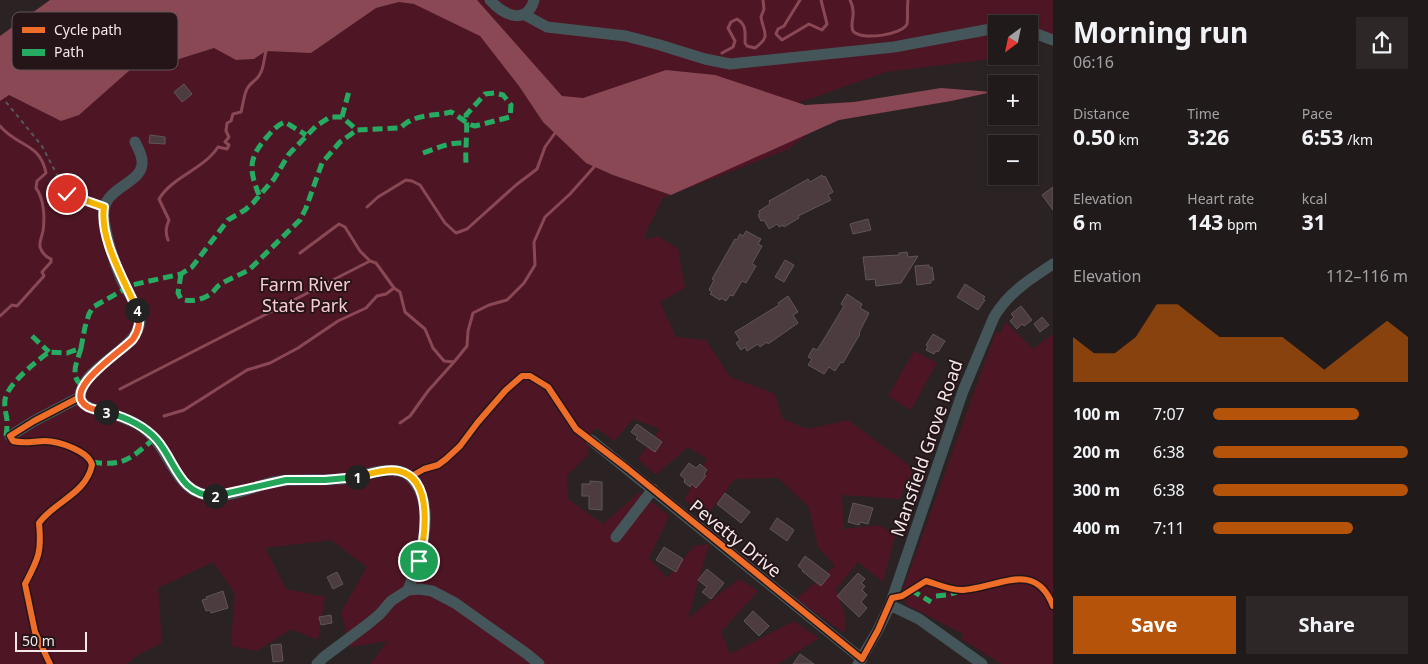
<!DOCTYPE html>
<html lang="en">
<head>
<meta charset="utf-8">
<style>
	body { margin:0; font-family:"Noto Sans",sans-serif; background:#2d2728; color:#f1f3f6; height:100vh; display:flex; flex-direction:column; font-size:19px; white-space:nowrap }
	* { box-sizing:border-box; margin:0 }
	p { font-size:16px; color:#a2a1a3 }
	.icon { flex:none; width:28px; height:28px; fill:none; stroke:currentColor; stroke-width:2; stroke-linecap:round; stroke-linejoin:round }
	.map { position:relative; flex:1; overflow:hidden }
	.details { display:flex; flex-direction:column; background:#201a1b; width:375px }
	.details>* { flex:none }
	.needle { width:32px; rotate:213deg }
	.controls { position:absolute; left:988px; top:15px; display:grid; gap:10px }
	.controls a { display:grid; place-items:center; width:50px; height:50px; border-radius:0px; background:#201a1b; box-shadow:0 1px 4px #0004,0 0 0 1px #3d383a; font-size:25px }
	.scale { position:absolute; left:15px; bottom:12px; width:72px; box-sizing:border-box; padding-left:5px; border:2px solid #f3e7e8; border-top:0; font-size:14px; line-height:18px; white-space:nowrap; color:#f3e7e8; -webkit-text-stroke:4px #251518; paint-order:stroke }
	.pin { position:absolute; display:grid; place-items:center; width:42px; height:42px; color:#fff; margin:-21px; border:2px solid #fff; border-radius:50%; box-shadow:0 1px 5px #0007 }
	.km { position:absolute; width:25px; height:25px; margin:-12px; border-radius:50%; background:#222; color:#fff; font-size:14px; line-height:25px; text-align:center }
	.round { display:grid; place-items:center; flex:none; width:52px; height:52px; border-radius:0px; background:#2d2728 }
	.head { display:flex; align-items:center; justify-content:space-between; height:85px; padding:0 20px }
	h1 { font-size:28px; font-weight:700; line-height:38px }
	.metrics { display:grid; grid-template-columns:repeat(3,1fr); gap:8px; height:85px; padding:5px 20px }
	.metrics div { display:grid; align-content:center }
	.metrics b { font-size:21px; font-weight:700 }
	.metrics small { font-size:14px; font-weight:400 }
	.metrics p { font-size:14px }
	.chart { height:140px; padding:10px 20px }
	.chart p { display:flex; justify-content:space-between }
	.chart svg { width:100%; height:90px; margin-top:5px; fill:#b45309; opacity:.7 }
	.button { display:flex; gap:10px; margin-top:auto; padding:10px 20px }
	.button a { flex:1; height:58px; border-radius:0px; background:#b45309; color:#fff; font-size:20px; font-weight:700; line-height:58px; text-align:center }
	.button a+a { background:#2d2728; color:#f1f3f6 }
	ul { padding:0 20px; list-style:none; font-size:16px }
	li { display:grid; grid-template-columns:80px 60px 1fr; align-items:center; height:38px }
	li i { height:12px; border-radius:6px; background:#b45309 }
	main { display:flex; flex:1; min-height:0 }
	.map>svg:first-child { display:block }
	.green { fill:#4e1625 }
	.water { fill:#8a4855 }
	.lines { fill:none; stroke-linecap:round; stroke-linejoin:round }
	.stream { stroke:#8a4855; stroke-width:3 }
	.building { fill:#4c3b3f; stroke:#5f5658 }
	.path { stroke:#525a5c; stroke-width:2; stroke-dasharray:4 4; stroke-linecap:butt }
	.minor { stroke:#445659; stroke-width:11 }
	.quiet { stroke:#26ab63; stroke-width:5; stroke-dasharray:10 5; stroke-linecap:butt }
	.cycleway-casing { stroke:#251518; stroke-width:9 }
	.cycleway { stroke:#ee6e29; stroke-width:6 }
	.split-1-casing { stroke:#fff; stroke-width:10 }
	.split-2-casing { stroke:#fff; stroke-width:10 }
	.split-3-casing { stroke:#fff; stroke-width:10 }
	.split-4-casing { stroke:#fff; stroke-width:10 }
	.split-5-casing { stroke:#fff; stroke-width:10 }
	.split-1 { stroke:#f5b400; stroke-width:6 }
	.split-2 { stroke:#22a559; stroke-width:6 }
	.split-3 { stroke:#22a559; stroke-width:6 }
	.split-4 { stroke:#f0652b; stroke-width:6 }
	.split-5 { stroke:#f5b400; stroke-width:6 }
	.labels { text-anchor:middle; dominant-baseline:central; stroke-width:4; stroke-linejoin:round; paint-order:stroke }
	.park-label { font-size:18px; fill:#f8cbd2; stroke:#251518 }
	.street-label { font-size:18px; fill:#f3e7e8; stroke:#251518 }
	.key { fill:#251518; stroke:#635456; stroke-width:1 }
	.key-label { font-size:14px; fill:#f3e7e8 }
</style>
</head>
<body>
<main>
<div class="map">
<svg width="1053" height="664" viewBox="0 0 1053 664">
	<rect width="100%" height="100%" fill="#2b2224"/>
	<!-- green -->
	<path class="green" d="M422,0h631v44l-21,-7 -3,1v-14h-33v32l11,1 -121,15 -88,31 10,31 -19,15 -126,49 -17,34 -1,8 13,-4 20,13 7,39 -25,14 16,35 30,3 24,37 45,17 8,25 25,10 40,-9 66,49 -14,30 -58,-4 2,34 36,-4 15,11 -12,46 -25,-20 -22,27 10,30 -2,14 -48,-34 39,-33 -17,-19 -9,-40 -31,-29 -43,1 -27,35 -24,-14 23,-41 -19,-12 -32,28 -18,-16 22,-30 -27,-10 -19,22 -17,-13 -5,4 -5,24 -20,20 1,23 35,25 37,-32 29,24 -20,42 18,20 27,-32 15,-2 -21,74 51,-39 19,12 -37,41 9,22 64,-33 25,17 -41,26h-408l18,-23 -38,6 -9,-35 26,-45 -36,-27 -66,8 21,41 39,8 -7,43 -27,-11 -34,22 -26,-5 4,-53 -22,-31 -55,26 4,55 -24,12 -11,9h-127v-563l8,-6 53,26 70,-54 45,-7 38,-12 22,12 18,-1 12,-8 45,2 65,-45 23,-6 15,2z
		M1006,322l27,27 20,-15v330h-52l-39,-25 1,-5 -56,-29 -4,-7 -1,-6 88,-244 6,-17 4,3z
		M914,351l23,12 -26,47 -23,-14z"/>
	<!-- water -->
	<path class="water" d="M50,0h427l85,96 21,2 83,-28 49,5 90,30 49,-3 87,-14 51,4 -41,9 -112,19 -168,75 -58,-20 -27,-12 -43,-41 -24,-36 -39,-50 -66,-32 -15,-2 -23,6 -65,45 -45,-2 -12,8 -18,1 -22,-12 -38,12 -45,9 -52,46 -18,6 -52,-26 -9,6v-65z"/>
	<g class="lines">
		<!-- stream -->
		<path class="stream" d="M800,0l-16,26 -6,3 -2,5 6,6 27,-16 13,6 5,-6 -6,-24
			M850,0c2,4 3,7 3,11 1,7 -3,14 0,20 8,10 49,4 54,-7 1,-3 0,-19 1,-24
			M722,53l11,-6 2,-6 -7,-13 3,-6 6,-3c10,6 8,14 8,24l2,3 8,2c17,-12 8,-16 6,-31l3,-8 -1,-9
			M0,126c17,21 40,16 46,47l-9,8 -1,7c8,11 9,29 7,43 -1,5 -4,11 -3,16 2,6 6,10 11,12v3l-9,10 2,4 -27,30 -5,-1 -12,11
			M367,207l11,-10 28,-17 6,1 8,4 25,38 11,10 11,-4 49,-44 21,-16 8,-22 10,-14
			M168,240c-3,-8 -2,-13 1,-20l-10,-21c14,-23 44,-29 59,-52l9,2 2,-4 -4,-3 4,-5 -3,-6 1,-8 4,-2 2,-7 8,-2c2,-7 3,-18 6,-23 3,-7 10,-8 13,-15 4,-6 4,-16 6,-23
			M300,253l39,-29 6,3 15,24 10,10
			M120,389l250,-128 6,2 18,25
			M164,416l20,-6 63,-40 23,-7 28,-15 40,-27 28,-13 11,-12 9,-2 8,-6 6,4 5,20 20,17 8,19 11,13 10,1 13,-16 1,-15 5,-18 16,-8 18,-5 17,-17 11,-18 -1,-23 11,-25 25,-23 24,-27
			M400,423l10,-7 18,-25 26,-29"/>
	</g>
	<!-- building -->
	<path class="building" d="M184,84l8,10 -10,8 -8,-10z
		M150,135l15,2v7l-16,-1z
		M822,175l1,2 2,-1 8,16 -5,3 3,5 -33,16 1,2 -15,9 -1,-2 -4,2 -2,-3 -8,5 -5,-9 -3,1 -3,-6 2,-1 -1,-3 11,-7 -1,-3 39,-22 2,3z
		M1053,187v23l-11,-15z
		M868,219l3,11 -18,4 -3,-10z
		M746,231l15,8 -3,5 4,2 -10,18 4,2 -10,17 -4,-2 -9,15 -3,-1 -4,6 -5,-3 -1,2 -10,-6 2,-2 -3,-2 5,-10 -2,-1 23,-40 2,1 3,-6 3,2z
		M907,252l1,5 10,-1 -17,27 -25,3 -1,-7 -9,1 -3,-23 36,-2v-2z
		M785,260l9,5 -10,17 -9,-5z
		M929,265v3l3,-1 2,13h-3v3l-14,2 -2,-19z
		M965,284l20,13 -2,2 2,1 -7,10 -21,-13z
		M847,294l15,10 -2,4 9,5 -10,20 1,1 -17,29 -2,-1 -6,9 -6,-4 -5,7 -16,-9 4,-6 -4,-2 5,-9 4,2 7,-11 20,-33 -3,-2z
		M788,296l10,16 -5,3 5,8 -30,21 -1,-2 -7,5 -2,-3 -11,7 -2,-4 -4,3 -5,-7 4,-3 -5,-8 44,-27 -1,-2z
		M1021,306l11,14 -8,6 -2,-2 -5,5 -7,-8 4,-4 -3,-3z
		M1042,317l7,8 -9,7 -6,-8z
		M933,334l12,7 -7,11 -2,-1 -2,3 -8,-4 2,-4 -2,-1z
		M637,424l25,18 -7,10 -19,-13 2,-2 -7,-5z
		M689,463l7,5 4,-4 7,6 -3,4 2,2 -10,12 -4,-4 -2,3 -6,-5 1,-3 -5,-4z
		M590,481l12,1v28l-13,-1v-13h-7v-12h8z
		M725,493l25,19 -9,11 -24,-19z
		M853,503l20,5 -5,16 -8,-2 -1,3 -11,-3z
		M777,518l17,12 -7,11 -17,-12z
		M664,547l19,12 -7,13 -20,-12z
		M805,556l25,19 -9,11 -19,-15 1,-1 -5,-4z
		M707,569l17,14 -13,16 -9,-7 5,-5 -9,-7z
		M337,572l6,12 -10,5 -6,-12z
		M858,573l7,6 -4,4 4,3 -3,4 5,5 -6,7 6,6 -8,9 -22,-21z
		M223,591l5,17 -17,5 -1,-3 -4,1 -4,-11 5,-1 -1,-2z
		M753,611l16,15 -10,10 -15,-15z
		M331,615l1,8 -11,2 -2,-8z
		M281,644l2,17 -10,1 -2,-17z
		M800,654l14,10h-21z"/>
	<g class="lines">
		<!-- path -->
		<path class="path" d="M6,102l36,44 25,48 28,10"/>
		<!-- minor -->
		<path class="minor" d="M490,0c13,15 37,26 44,0
			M525,15l22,12 79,9 34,9 45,14 25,5 164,-17 102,-19
			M1029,31l24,9
			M135,142c3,6 6,11 7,18 3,26 -43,25 -38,59 3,21 10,43 18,62 6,11 14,22 17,34 2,6 0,13 -3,18 -11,21 -62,41 -55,68 8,10 21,9 31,13 13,4 27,10 37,19 21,18 27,58 58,62 22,4 45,-8 66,-13 23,-4 46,-1 69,-3 17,-2 40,-11 56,-8 7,1 14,7 18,13 20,29 3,77 -8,106
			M10,436l24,-15 46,-24
			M591,440l271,219
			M616,537l37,-48
			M890,605l29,14 63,45
			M317,664l7,-7 44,-33 12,-10 11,-13 17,-11 12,-1 12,2 23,12 72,51 12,10
			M858,664l20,-34 12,-25 73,-214 31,-74c14,-24 36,-38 59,-53"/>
		<!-- quiet -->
		<path class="quiet" d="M342,117l7,-26
			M423,153c15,-5 26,-11 42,-10
			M259,195c-10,-25 -11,-37 8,-58 5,-6 10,-12 18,-15l21,13
			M181,274l-3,19 3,6c11,4 23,0 31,-6 3,-3 5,-7 9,-9 9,-6 20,-9 29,-15l50,-49 6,-12 16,-45 18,-21 17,-12
			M32,336l17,16
			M81,348c-3,13 -13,28 2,38
			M6,436c1,-6 1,-11 1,-16 -1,-7 -3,-14 -2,-20 2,-16 32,-39 44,-48l18,1 14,-5 4,-21 4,-13 4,-7 39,-22 49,-11 11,-7 36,-47 17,-10 8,-7 21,-24 15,-25 27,-28 14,-9h12l15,13 43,-2c3,-2 6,-6 10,-7 12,-7 27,-5 41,-9 8,4 15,12 24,14l35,-9 1,-12 -8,-10 -8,-2 -10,1 -19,21c2,15 -1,32 0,48
			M92,462c32,5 39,-4 63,-24
			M911,590l20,12
			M936,596l11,-1 10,-3"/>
		<defs>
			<path id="cycleway" d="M80,394l1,7 7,6 38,12 24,14 14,17 15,25 6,8 14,11 18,2 69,-16h50l57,-9 8,1 9,5 14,-8 14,-4 8,-6 14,-13 18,-24 27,-31 17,-15h8l18,11 28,42 52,40 234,190 16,-29 14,-32 10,-2 24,-15c11,3 26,10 37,9 35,-2 72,-31 90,16
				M50,664l-15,-32 -10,-48c13,-25 17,-31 14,-61 16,-22 47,-29 53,-58 -3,-14 -34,-24 -47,-24 -11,0 -21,3 -32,0l-3,-5 24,-15 46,-24"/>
		</defs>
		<!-- cycleway casing -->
		<use href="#cycleway" class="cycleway-casing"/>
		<!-- cycleway -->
		<use href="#cycleway" class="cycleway"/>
	</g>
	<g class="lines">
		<defs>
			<path id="split-1" d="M357,477c12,-3 30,-9 42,-6 35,8 26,66 20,90"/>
			<path id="split-2" d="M215,496l71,-16h39l32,-3"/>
			<path id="split-3" d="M106,412c19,5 38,13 51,28 19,22 22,55 58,56"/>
			<path id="split-4" d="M106,412c-6,-2 -13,-2 -18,-5 -30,-16 36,-57 45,-68 6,-9 8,-19 4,-29"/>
			<path id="split-5" d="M67,194l37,13c-5,32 21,74 33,103"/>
		</defs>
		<!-- split-1 casing -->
		<use href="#split-1" class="split-1-casing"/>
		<!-- split-2 casing -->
		<use href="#split-2" class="split-2-casing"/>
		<!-- split-3 casing -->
		<use href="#split-3" class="split-3-casing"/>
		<!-- split-4 casing -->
		<use href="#split-4" class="split-4-casing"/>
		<!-- split-5 casing -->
		<use href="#split-5" class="split-5-casing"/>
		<!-- split-1 -->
		<use href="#split-1" class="split-1"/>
		<!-- split-2 -->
		<use href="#split-2" class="split-2"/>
		<!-- split-3 -->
		<use href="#split-3" class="split-3"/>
		<!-- split-4 -->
		<use href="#split-4" class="split-4"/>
		<!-- split-5 -->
		<use href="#split-5" class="split-5"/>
	</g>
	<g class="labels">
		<!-- park labels -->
		<g class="park-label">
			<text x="305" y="284">Farm River<tspan x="305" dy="21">State Park</tspan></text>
		</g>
		<!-- street labels -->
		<g class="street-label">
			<text transform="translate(926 448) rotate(-71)">Mansfield Grove Road</text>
			<text transform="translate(736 538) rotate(39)">Pevetty Drive</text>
		</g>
	</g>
	<!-- legend -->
	<rect x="12" y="12" width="166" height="58" rx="8" class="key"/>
	<rect x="22" y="27" width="23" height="6" fill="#ee6e29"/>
	<rect x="22" y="49" width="23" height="7" fill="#26ab63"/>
	<g class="key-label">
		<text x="54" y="35">Cycle path</text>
		<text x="54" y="57">Path</text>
	</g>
</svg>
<div class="controls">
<a><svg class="needle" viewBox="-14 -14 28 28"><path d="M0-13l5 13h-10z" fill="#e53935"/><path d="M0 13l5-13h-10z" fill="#a2a1a3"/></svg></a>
<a>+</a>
<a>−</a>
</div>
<div class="scale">50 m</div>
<div class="pin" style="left:419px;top:561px;background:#1e9e55"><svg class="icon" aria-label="arrive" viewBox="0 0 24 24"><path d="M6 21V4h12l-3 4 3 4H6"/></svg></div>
<div class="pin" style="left:67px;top:194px;background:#d93025"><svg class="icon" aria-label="check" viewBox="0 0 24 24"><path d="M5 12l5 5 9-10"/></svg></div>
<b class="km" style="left:357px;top:477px">1</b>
<b class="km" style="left:215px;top:496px">2</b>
<b class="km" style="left:106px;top:412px">3</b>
<b class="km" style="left:137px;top:310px">4</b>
</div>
<section class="details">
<div class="head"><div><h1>Morning run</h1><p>06:16</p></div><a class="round"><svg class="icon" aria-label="share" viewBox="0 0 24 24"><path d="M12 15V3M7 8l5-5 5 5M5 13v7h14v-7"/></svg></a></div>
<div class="metrics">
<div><p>Distance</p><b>0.50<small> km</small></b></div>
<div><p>Time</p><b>3:26</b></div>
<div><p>Pace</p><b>6:53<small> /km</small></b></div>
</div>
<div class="metrics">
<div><p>Elevation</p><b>6<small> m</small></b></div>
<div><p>Heart rate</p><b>143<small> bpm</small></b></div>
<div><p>kcal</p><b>31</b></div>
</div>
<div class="chart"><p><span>Elevation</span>112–116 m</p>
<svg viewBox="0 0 160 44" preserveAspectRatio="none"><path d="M0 44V22L10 30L20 30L30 22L40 6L50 6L60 14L70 22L80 22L90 22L100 22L110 30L120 38L130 30L140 22L150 14L160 22V44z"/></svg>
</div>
<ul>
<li><b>100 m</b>7:07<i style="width:75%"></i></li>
<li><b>200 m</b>6:38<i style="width:100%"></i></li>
<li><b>300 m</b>6:38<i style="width:100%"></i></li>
<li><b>400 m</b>7:11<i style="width:72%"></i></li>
</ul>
<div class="button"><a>Save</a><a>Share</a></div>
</section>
</main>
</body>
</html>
